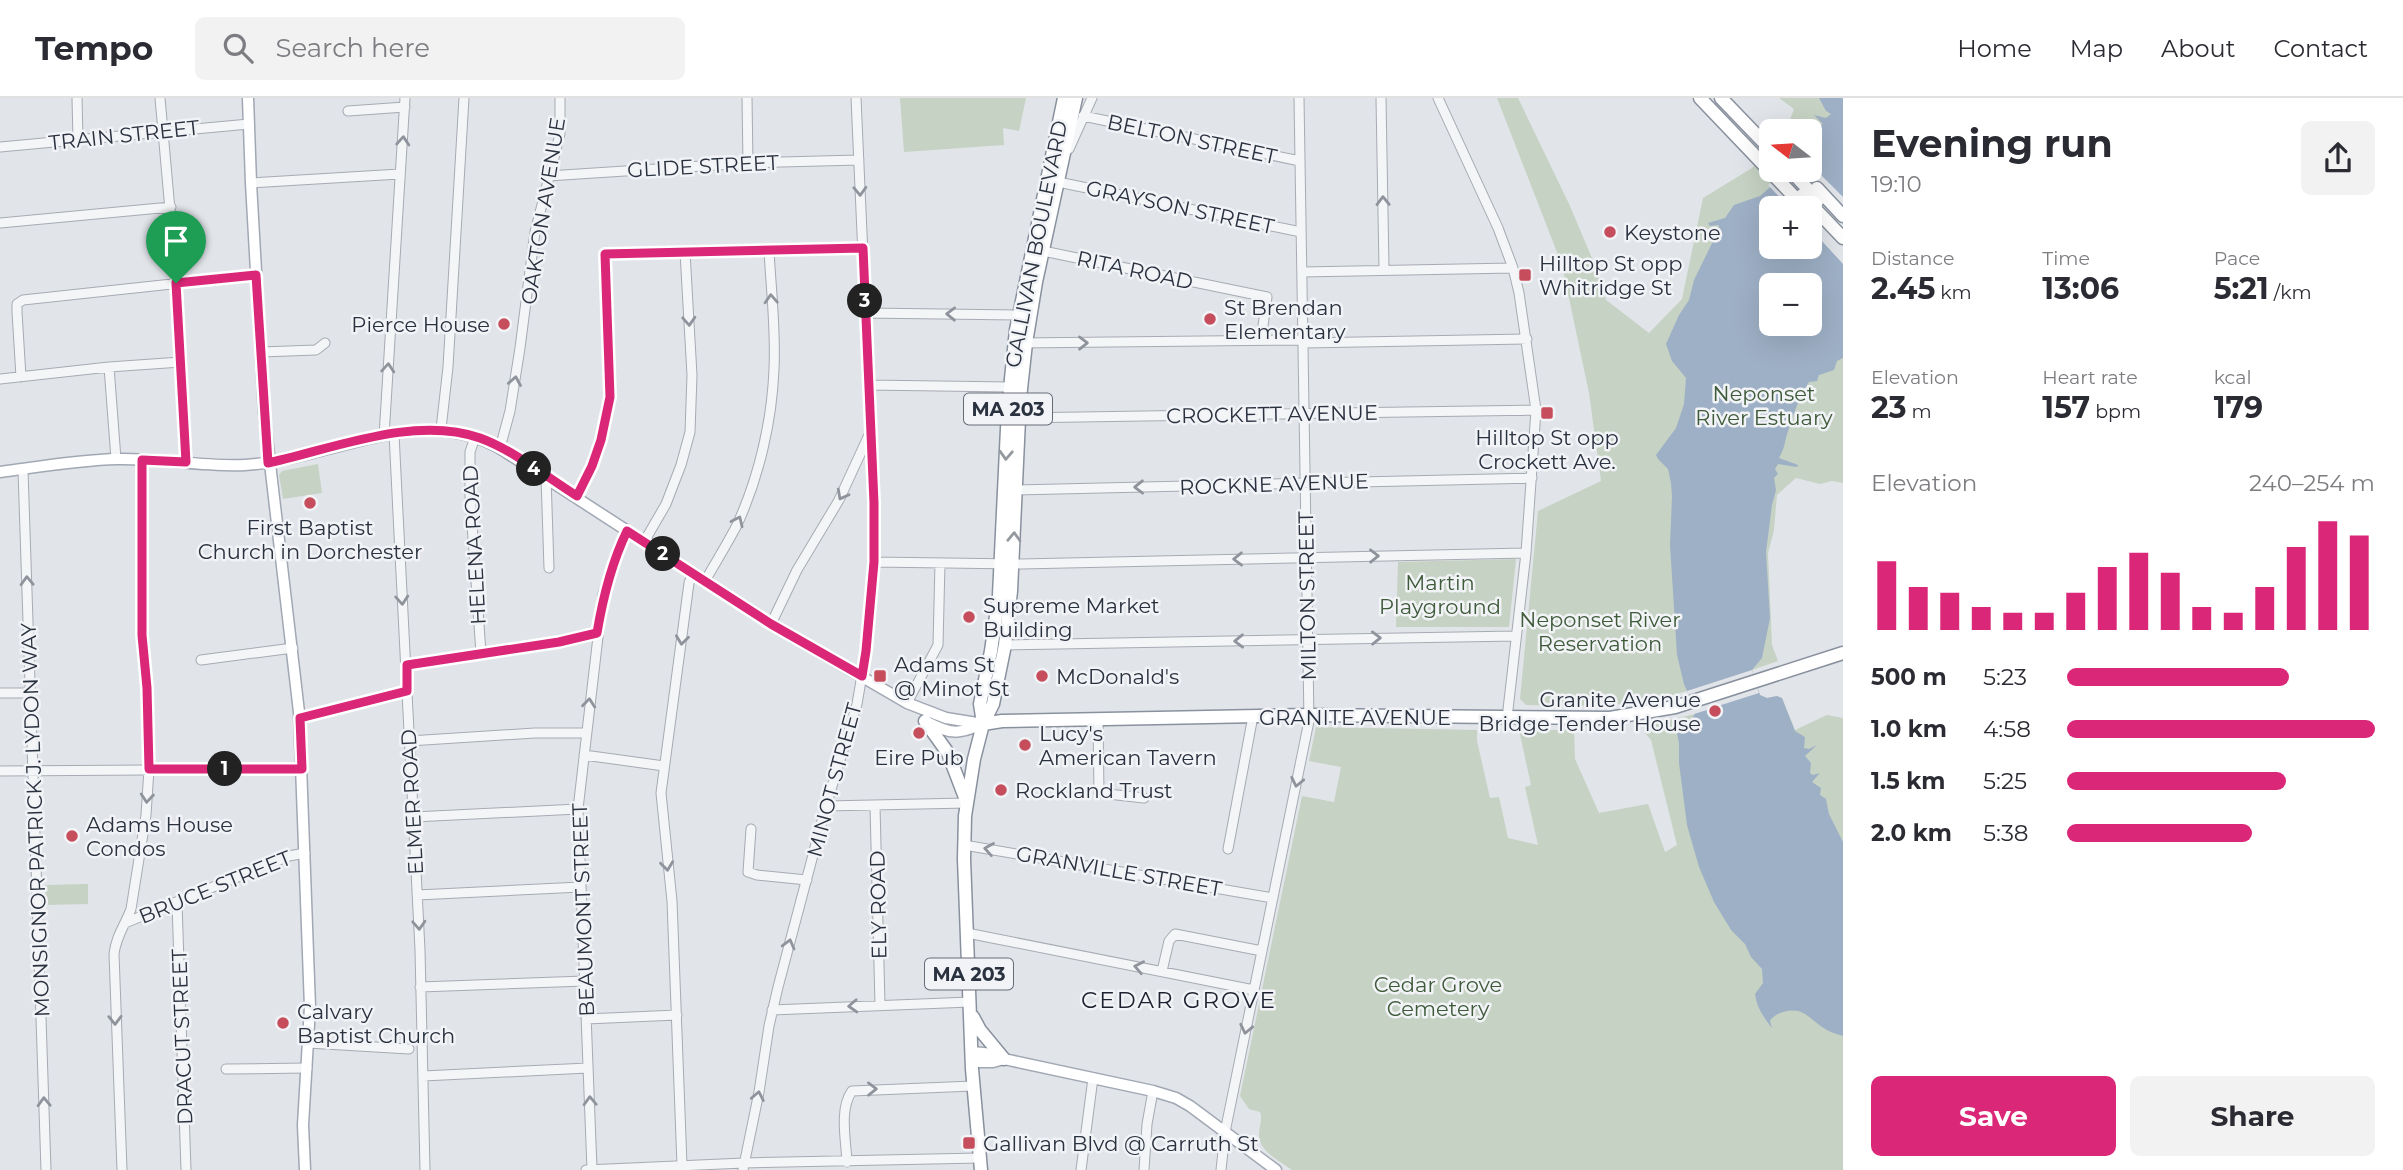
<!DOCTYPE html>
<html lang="en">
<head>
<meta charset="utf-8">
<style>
	body { margin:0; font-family:Montserrat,sans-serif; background:#f2f2f3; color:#2b2b33; height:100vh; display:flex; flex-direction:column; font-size:26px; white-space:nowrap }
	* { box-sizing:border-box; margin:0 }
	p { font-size:23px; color:#7c7c81 }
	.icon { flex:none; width:38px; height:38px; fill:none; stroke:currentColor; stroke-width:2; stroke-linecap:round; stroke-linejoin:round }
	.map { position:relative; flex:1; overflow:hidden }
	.side { display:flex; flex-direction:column; background:#fff; width:560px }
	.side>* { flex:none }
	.needle { width:46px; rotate:287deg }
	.fabs { position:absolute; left:1759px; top:21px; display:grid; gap:14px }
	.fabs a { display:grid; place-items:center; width:63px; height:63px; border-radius:10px; background:#fff; box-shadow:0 7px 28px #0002; font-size:35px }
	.pin { position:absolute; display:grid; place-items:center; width:60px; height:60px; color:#fff; margin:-72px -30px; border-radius:50% 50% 50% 0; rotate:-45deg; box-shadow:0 0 7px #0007 }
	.pin .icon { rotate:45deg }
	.km { position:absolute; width:35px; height:35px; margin:-18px; border-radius:50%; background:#222; color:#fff; font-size:19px; line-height:35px; text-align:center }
	.round { display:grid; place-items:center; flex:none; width:74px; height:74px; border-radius:10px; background:#f2f2f3 }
	.headline { display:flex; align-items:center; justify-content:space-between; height:119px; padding:0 28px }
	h1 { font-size:38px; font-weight:700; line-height:52px }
	.metrics { display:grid; grid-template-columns:repeat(3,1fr); gap:10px; height:119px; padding:7px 28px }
	.metrics div { display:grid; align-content:center }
	.metrics b { font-size:30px; font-weight:700 }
	.metrics small { font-size:19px; font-weight:400 }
	.metrics p { font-size:19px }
	.chart { height:196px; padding:14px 28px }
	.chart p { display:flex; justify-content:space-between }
	.chart svg { width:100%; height:126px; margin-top:7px; stroke:#db2777; stroke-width:6 }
	.primary-button { display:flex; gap:14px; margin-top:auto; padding:14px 28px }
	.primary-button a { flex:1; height:80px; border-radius:10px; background:#db2777; color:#fff; font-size:28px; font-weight:700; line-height:80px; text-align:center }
	.primary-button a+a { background:#f2f2f3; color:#2b2b33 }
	ul { padding:0 28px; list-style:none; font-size:23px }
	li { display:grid; grid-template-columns:112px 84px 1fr; align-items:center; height:52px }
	li i { height:18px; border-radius:9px; background:#db2777 }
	header { display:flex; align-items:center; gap:42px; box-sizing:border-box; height:98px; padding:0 35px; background:#fff; border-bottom:2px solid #e1e1e2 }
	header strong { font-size:33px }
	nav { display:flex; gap:38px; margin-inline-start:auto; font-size:24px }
	.search { width:490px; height:63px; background:#f2f2f3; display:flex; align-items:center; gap:18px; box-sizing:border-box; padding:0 24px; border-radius:10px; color:#7c7c81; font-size:26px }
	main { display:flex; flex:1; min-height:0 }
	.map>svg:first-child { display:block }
	.green { fill:#c6d2c3; fill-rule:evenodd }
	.water { fill:#9eb0c6; fill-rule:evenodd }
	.pier { fill:#e1e4e9 }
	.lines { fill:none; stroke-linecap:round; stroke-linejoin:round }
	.minor-casing { stroke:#a6abb3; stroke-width:11 }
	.major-casing { stroke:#a1a8b4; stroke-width:13 }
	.highway-casing { stroke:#89919f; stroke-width:15 }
	.minor { stroke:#f4f5f7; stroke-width:9 }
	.major { stroke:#fff; stroke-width:10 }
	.highway { stroke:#fff; stroke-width:12 }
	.oneway { stroke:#8f939b }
	.oneway2 { stroke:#94989f }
	.route-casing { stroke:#fff; stroke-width:14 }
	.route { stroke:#db2777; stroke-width:9 }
	.poi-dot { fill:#c64e5c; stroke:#f1f3f6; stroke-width:2.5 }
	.labels { text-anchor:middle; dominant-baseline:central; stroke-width:5; stroke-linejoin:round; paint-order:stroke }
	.shield { fill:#f1f3f6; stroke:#666b76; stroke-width:2 }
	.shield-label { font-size:19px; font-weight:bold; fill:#2a313f }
	.street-label { font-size:21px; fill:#2a313f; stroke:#f1f3f6 }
	.poi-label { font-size:21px; fill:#2a313f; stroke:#f1f3f6; text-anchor:start }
	.park-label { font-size:21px; fill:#3e5a39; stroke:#f1f3f6 }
	.neighbourhood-label { font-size:23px; letter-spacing:2px; fill:#1d2230; stroke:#f1f3f6 }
</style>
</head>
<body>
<header>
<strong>Tempo</strong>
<div class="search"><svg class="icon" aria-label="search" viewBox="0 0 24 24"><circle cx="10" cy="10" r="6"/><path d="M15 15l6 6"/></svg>Search here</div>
<nav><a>Home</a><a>Map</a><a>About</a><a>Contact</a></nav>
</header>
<main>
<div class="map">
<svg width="1843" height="1072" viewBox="0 0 1843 1072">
	<rect width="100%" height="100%" fill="#e1e4e9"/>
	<!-- green -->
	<path class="green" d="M900,0h126l-7,33 -16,-3 1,17 -100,7z
		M1497,0h21l52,108 24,57 12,37 43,33 33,-34 21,-101 49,-30 19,-19v21h39v-39h-24l8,-22 -15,-11h64v385l-11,-2 -12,3 -24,-6 -19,17 -3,35 -6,23 4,92 6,16 -26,9 8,25 7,3 10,-2 5,2 13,32 32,-15 16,3v452h-551c-12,-9 -34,-19 -33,-36 0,-8 4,-14 1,-22l-11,-3 -9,-13 62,-300 32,6 7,-35 -32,-6 7,-34 161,3v11l13,57 9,-1 9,41 30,7 -13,-58 6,-2 -12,-55h55l1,29 24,54 49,-9 17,48 12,-7 -26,-105 -6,-7 -1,-7 51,-12 -8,-23c-53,17 -106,15 -161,14l-6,-6 18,-188 63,-30 -12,-88 -27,-128zM1771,110h39v39h-39zM1771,187h39v39h-39z
		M318,366l4,29 -39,6 -4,-24 3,-4z
		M1516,461l-7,68h-113l2,-65z
		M88,786v20l-42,1 -1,-20z"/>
	<!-- water -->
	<path class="water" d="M1819,0h24v260l-6,3 -3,9 -15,5 -2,6 -8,1c-10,14 -15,32 -21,49 -3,9 -3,17 -9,27l19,7 -1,2 -19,-3 -3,5 3,5 -4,4 2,12 -4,15 -6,47 4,66 -8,40 -10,12 8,25 7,3 10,-2 5,2 13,33 10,6 -1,11 5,1 8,-4 -12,11 6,7 -1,10 3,2 7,-2 -8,9 9,6 -1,7 6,4 3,15 14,28v194c-5,-2 -11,-3 -16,-6 -8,-4 -14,-11 -22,-16 -10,-7 -29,-3 -35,7l2,7c-8,-10 -15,-20 -17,-34l8,-11 -1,-14 -11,-12 -6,-13 -14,-14 -17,-28 -15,-35 -12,-42 -8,-62v-20l-2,-10 2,-6 11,-4 6,-12 -12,-27 -7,-29 -7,-110 2,-48 -1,-14 -3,-14 -10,-10 -2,-4 20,-27 8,-24 2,-26 -14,-17 -6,-17 13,-29 10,-15 5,-20 23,-47 2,-8 -9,1 -2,-3 17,-5 9,-13 26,-9 30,-26h20v-19l5,-10 -1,-13 9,-4 -9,-9 12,3 5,-4 -5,-3zM1771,110h39v39h-39zM1771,187h39v39h-39z"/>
	<!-- pier -->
	<path class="pier" d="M1810,66l33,33v67l-33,-36v-20h-20l-22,-23 17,-15h25z
		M1752,572l7,23 -41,13 2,8 -7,2 -3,-7 -16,5 -7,-23z"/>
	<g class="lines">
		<defs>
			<path id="minor" d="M77,0l1,42
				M160,0l16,179 10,185
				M747,0l1,65
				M1381,0l3,171
				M1438,0l60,130 15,40 6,25 17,117 -10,143 -19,165
				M348,13l57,-4
				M1083,18l217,45
				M0,49l249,-23
				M1069,51l23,-51
				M548,78l200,-13 111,-3
				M1058,84l243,50
				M251,85l149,-9
				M0,125l171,-16
				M1043,153l224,46 -6,43
				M1302,174l211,-4
				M865,215l154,2
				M1020,245l283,-3
				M1303,245l224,-4
				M261,254l55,-2 9,-7
				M109,269l7,92
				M21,279l-4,-65v-8l6,-4 233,-25
				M0,281l109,-12 72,-5
				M868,287l142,2
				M1013,320l523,-8
				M441,331l7,-62 16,-269
				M394,336l26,516 5,220
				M384,338l21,-338
				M475,339l-5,15v43l11,158
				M500,350l10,-37 10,-63 15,-116 25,-98v-36
				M23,372l23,700
				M546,379l3,91
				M1016,392l516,-12
				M577,398l15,-30 9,-26 9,-43 -5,-143 258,-6
				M644,444l22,-38 15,-39 9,-33 2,-57 -7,-123
				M874,464l147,2 505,-11
				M705,483c11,-19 22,-37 32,-56 22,-48 35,-104 37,-156 2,-39 -3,-80 -5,-118
				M771,526l26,-54 42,-70 29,-63
				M1005,547l511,-9
				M201,562l92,-12
				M407,567l152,-23 38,-9
				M0,595h31
				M907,605l31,-58 2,-82
				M300,620l107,-27
				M1098,621l1,74 45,5
				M409,643l126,-8h51
				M584,657l80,11
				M0,673l302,-2
				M826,708l141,-3
				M875,708l5,199
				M413,719l165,-8
				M751,731l-3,43 9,3 50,5
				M964,747l309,53
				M1228,751l25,-133
				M417,797l164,-8
				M177,805l9,267
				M125,825l164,-67 16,-3
				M967,835l287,57
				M1162,873l7,-30 6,-7 87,17
				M420,889l165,-6
				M772,912l198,-8
				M586,921l91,-4
				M308,945l101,6
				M226,971l81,-1
				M423,978l165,-8
				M847,1064c-1,-22 -8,-53 5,-71l121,-5
				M682,1067l-10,-264 -11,-108 28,-210 4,-10
				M592,1071l-14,-360 25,-215 13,-39 11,-24
				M122,1072l-8,-216c2,-18 11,-29 17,-45l15,-94 3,-46 -2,-81 -5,-54v-174
				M586,1072l158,-7 236,-5
				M743,1072l16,-78 10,-66 9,-39 48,-181 31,-102 9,-53 8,-89v-59l-18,-405
				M1081,1072l12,-92
				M1144,1072l3,-46 6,-33
				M1221,1072l4,-38 84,-411 -10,-623"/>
			<path id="major" d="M248,0l3,85 13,229 35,300 11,295 -7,118 2,45
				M0,374c38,-5 78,-12 117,-13 42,-1 86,8 128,6 86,-5 177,-65 259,-14l267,173 136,79 39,15 37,6
				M927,624c24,13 32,12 56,2
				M972,954l22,2 10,5 149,32 23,7 14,8 86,64
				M972,964h21l11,-3"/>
			<path id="highway" d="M1700,0l105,110
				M1721,0l50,52
				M1790,72l28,30
				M1817,90l26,28
				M1802,97l41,43
				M925,623l23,32 18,47
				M983,625l-3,-19 11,-53 8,-56 9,-187 8,-78 48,-232
				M983,626l19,-3 307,-6 301,3 65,-11 168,-54
				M973,919l7,13 24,29
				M981,1072l-9,-101 -8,-210 1,-43 9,-57 9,-35 10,-20 12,-59 6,-54 9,-193 6,-55 10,-61 40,-184"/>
		</defs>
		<!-- minor casing -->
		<use href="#minor" class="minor-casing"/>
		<!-- major casing -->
		<use href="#major" class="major-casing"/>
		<!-- highway casing -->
		<use href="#highway" class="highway-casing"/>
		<!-- minor -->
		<use href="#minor" class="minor"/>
		<!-- major -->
		<use href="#major" class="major"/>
		<!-- highway -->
		<use href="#highway" class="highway"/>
	</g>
	<!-- one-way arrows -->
	<defs><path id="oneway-chevron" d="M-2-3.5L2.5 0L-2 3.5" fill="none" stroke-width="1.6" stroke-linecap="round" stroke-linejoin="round" transform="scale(1.75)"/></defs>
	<g class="oneway">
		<use href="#oneway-chevron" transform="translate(403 43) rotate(-86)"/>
		<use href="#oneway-chevron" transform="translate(860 93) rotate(88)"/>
		<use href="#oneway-chevron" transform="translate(1383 103) rotate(-91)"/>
		<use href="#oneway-chevron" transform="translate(771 201) rotate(-93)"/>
		<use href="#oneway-chevron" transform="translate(951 216) rotate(-179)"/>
		<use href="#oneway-chevron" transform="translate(689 223) rotate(87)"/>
		<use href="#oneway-chevron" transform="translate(1083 245) rotate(-1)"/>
		<use href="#oneway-chevron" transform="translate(388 270) rotate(-86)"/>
		<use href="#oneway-chevron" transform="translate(515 283) rotate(-80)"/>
		<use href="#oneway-chevron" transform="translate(1139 389) rotate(179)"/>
		<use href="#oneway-chevron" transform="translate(842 397) rotate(118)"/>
		<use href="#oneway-chevron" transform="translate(738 423) rotate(-65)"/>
		<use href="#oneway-chevron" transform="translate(1374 458) rotate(-1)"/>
		<use href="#oneway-chevron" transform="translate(1238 461) rotate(179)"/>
		<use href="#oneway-chevron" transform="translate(27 483) rotate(-92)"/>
		<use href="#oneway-chevron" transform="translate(402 502) rotate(86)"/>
		<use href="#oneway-chevron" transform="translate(1376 540) rotate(-1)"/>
		<use href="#oneway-chevron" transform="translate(682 542) rotate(97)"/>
		<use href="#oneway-chevron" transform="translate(1239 543) rotate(179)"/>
		<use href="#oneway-chevron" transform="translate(589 605) rotate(-84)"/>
		<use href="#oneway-chevron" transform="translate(1297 684) rotate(102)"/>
		<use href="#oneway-chevron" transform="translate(147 700) rotate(95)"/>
		<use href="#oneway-chevron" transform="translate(989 751) rotate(-170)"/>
		<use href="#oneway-chevron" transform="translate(667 768) rotate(83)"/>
		<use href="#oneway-chevron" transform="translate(419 827) rotate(87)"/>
		<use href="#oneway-chevron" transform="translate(789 846) rotate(-75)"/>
		<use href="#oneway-chevron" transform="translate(1139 869) rotate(-169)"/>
		<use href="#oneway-chevron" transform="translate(853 908) rotate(177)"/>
		<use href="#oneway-chevron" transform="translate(115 922) rotate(89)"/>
		<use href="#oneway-chevron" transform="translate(1246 931) rotate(102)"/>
		<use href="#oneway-chevron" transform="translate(872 991) rotate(-1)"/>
		<use href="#oneway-chevron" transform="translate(758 998) rotate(-79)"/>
		<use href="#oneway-chevron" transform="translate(590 1003) rotate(-92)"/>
		<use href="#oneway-chevron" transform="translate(44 1004) rotate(-92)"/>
	</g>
	<g class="oneway2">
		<use href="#oneway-chevron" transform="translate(1006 357) rotate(93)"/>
		<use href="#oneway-chevron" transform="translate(1014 439) rotate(-88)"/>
	</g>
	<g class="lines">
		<defs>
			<path id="route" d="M863,150l11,255v59l-8,89 -4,25 -91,-52 -144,-93c-16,33 -24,66 -30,102l-38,9 -152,23v26l-107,27 2,51h-153l-2,-81 -5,-53v-175l44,2 -10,-179 80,-8 12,188c65,-14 146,-48 212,-25 33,12 67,39 97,58l15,-30 9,-26 9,-43 -5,-143z"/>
		</defs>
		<!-- route casing -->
		<use href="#route" class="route-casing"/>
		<!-- route -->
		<use href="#route" class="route"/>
	</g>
	<!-- markers -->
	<g class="poi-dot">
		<circle cx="1610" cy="134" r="7"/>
		<rect x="1518" y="170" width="14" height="14" rx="3.5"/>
		<circle cx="1210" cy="221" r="7"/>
		<circle cx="504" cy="226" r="7"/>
		<rect x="1540" y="308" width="14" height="14" rx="3.5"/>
		<circle cx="310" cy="405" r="7"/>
		<circle cx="969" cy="519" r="7"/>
		<rect x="873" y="571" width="14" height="14" rx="3.5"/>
		<circle cx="1042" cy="578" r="7"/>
		<circle cx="1715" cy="613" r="7"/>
		<circle cx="919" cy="635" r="7"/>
		<circle cx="1025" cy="647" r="7"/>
		<circle cx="1001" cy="692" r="7"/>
		<circle cx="72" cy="738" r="7"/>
		<circle cx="283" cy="925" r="7"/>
		<rect x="962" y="1038" width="14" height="14" rx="3.5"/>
	</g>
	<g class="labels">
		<!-- shield labels -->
		<g class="shield">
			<rect x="964" y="295.5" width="88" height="31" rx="5"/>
			<rect x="925" y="860.5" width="88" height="31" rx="5"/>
		</g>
		<g class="shield-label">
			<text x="1008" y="311">MA 203</text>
			<text x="969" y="876">MA 203</text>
		</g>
		<!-- street labels -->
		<g class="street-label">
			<text transform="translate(124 37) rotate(-6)">TRAIN STREET</text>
			<text transform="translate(1192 41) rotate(12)">BELTON STREET</text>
			<text transform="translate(703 68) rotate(-3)">GLIDE STREET</text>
			<text transform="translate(1180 109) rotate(12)">GRAYSON STREET</text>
			<text transform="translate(543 113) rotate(-81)">OAKTON AVENUE</text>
			<text transform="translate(1036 146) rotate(-79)">GALLIVAN BOULEVARD</text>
			<text transform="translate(1135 172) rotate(12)">RITA ROAD</text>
			<text transform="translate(1272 316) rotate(-1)">CROCKETT AVENUE</text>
			<text transform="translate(1274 386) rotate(-2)">ROCKNE AVENUE</text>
			<text transform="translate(474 447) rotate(-93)">HELENA ROAD</text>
			<text transform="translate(1307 498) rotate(-91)">MILTON STREET</text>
			<text x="1355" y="619">GRANITE AVENUE</text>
			<text transform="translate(834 682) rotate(-75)">MINOT STREET</text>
			<text transform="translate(412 704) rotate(-93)">ELMER ROAD</text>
			<text transform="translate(35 722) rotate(-92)">MONSIGNOR PATRICK J. LYDON WAY</text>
			<text transform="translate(1119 773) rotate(10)">GRANVILLE STREET</text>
			<text transform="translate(215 789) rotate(-22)">BRUCE STREET</text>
			<text transform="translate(878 807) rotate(-91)">ELY ROAD</text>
			<text transform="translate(583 812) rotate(-92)">BEAUMONT STREET</text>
			<text transform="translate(182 939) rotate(-92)">DRACUT STREET</text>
		</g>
		<!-- poi labels -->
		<g class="poi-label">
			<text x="1624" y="134">Keystone</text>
			<text x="1539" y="165">Hilltop St opp<tspan x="1539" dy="24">Whitridge St</tspan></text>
			<text x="1224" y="209">St Brendan<tspan x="1224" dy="24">Elementary</tspan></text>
			<text x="490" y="226" text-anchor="end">Pierce House</text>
			<text x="1547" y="339" text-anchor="middle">Hilltop St opp<tspan x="1547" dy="24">Crockett Ave.</tspan></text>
			<text x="310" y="429" text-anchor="middle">First Baptist<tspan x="310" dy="24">Church in Dorchester</tspan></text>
			<text x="983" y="507">Supreme Market<tspan x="983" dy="24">Building</tspan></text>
			<text x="894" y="566">Adams St<tspan x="894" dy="24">@ Minot St</tspan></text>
			<text x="1056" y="578">McDonald's</text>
			<text x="1701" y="601" text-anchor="end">Granite Avenue<tspan x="1701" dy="24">Bridge Tender House</tspan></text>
			<text x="1039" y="635">Lucy's<tspan x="1039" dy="24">American Tavern</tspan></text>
			<text x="919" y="659" text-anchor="middle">Eire Pub</text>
			<text x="1015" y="692">Rockland Trust</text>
			<text x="86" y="726">Adams House<tspan x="86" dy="24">Condos</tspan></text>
			<text x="297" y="913">Calvary<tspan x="297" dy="24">Baptist Church</tspan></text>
			<text x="983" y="1045">Gallivan Blvd @ Carruth St</text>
		</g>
		<!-- park labels -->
		<g class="park-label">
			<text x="1764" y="295">Neponset<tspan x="1764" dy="24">River Estuary</tspan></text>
			<text x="1440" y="484">Martin<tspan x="1440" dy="24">Playground</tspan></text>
			<text x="1600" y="521">Neponset River<tspan x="1600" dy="24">Reservation</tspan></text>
			<text x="1438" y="886">Cedar Grove<tspan x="1438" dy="24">Cemetery</tspan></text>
		</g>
		<!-- neighbourhood labels -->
		<g class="neighbourhood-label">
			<text x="1179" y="902">CEDAR GROVE</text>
		</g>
	</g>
</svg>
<div class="fabs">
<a><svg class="needle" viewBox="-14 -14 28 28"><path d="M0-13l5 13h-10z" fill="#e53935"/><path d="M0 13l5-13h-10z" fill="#7c7c81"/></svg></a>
<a>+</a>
<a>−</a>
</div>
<div class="pin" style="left:176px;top:185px;background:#1e9e55"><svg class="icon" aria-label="arrive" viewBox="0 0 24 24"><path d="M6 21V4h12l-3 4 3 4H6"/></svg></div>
<b class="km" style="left:225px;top:671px">1</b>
<b class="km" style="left:663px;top:456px">2</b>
<b class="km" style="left:865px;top:203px">3</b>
<b class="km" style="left:534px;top:371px">4</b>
</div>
<section class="side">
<div class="headline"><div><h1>Evening run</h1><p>19:10</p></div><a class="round"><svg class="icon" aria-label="share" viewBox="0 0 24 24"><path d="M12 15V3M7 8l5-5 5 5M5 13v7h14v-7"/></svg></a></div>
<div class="metrics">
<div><p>Distance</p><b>2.45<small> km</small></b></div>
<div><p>Time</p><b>13:06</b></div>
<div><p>Pace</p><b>5:21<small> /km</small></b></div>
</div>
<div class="metrics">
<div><p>Elevation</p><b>23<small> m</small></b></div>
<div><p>Heart rate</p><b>157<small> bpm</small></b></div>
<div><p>kcal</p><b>179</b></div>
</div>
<div class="chart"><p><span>Elevation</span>240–254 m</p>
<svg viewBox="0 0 160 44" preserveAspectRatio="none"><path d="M5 44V20M15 44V29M25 44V31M35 44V36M45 44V38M55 44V38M65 44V31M75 44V22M85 44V17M95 44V24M105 44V36M115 44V38M125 44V29M135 44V15M145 44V6M155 44V11"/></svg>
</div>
<ul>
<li><b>500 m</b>5:23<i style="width:72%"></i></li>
<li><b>1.0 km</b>4:58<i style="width:100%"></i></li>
<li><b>1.5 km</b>5:25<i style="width:71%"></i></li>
<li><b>2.0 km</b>5:38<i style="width:60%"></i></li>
</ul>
<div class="primary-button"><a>Save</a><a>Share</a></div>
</section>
</main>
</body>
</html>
